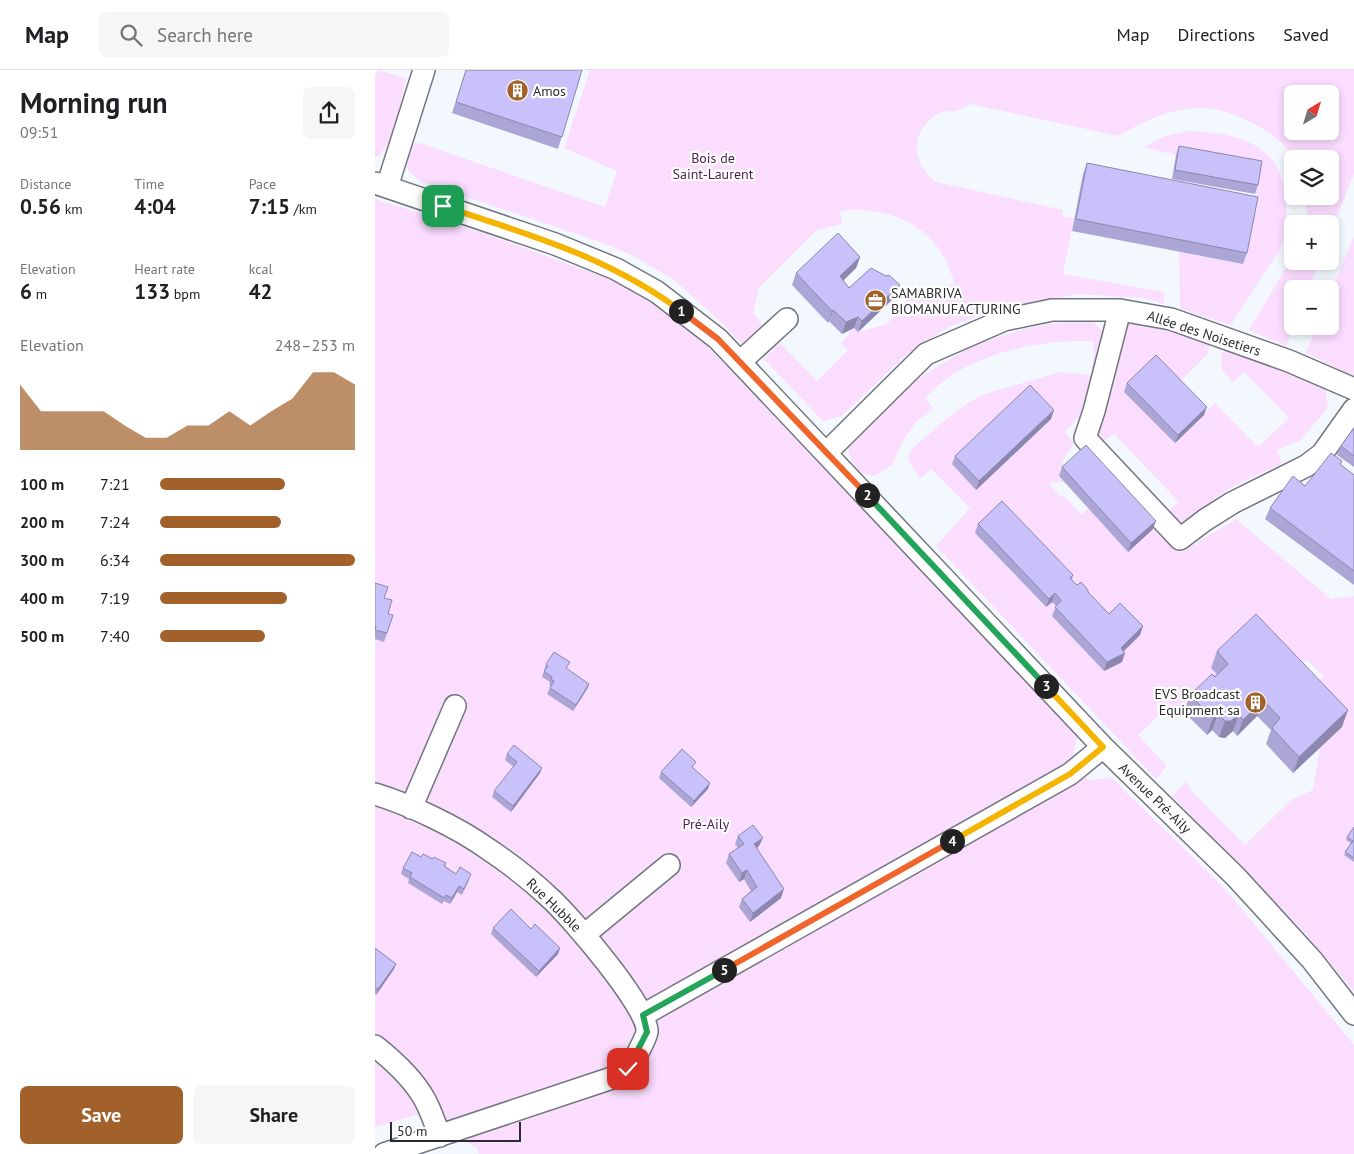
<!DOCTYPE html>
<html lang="en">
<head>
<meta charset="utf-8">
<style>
	body { margin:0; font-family:"PT Sans",sans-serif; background:#f6f6f6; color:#202124; height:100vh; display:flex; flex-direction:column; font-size:19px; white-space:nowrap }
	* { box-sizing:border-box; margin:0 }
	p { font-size:16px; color:#757577 }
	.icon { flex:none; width:28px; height:28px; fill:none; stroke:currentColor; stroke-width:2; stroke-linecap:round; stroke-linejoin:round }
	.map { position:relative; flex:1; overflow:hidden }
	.panel { display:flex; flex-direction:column; background:#fff; width:375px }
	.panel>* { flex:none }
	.needle { width:32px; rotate:38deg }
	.controls { position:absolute; left:909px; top:15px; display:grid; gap:10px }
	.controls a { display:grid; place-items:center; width:55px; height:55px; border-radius:8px; background:#fff; box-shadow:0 2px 8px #0003; font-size:25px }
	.scale { position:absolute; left:15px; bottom:12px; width:131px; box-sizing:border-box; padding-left:5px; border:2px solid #292b2e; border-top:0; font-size:14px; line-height:18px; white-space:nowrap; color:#292b2e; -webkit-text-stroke:4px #fff; paint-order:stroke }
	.pin { position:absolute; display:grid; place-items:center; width:42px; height:42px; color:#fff; margin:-21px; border-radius:10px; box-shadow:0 2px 8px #0006 }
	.km { position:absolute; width:25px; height:25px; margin:-12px; border-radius:50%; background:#222; color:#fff; font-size:14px; line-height:25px; text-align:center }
	.round { display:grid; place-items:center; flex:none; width:52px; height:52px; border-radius:8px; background:#f6f6f6 }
	.head { display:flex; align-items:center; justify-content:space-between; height:85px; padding:0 20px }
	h1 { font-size:28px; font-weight:700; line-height:38px }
	.stats { display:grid; grid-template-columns:repeat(3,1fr); gap:8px; height:85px; padding:5px 20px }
	.stats div { display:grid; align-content:center }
	.stats b { font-size:21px; font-weight:700 }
	.stats small { font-size:14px; font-weight:400 }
	.stats p { font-size:14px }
	.chart { height:140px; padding:10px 20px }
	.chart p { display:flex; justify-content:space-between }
	.chart svg { width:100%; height:90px; margin-top:5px; fill:#a2612b; opacity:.7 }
	.button { display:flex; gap:10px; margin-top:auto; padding:10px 20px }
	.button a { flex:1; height:58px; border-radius:8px; background:#a2612b; color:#fff; font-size:20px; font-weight:700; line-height:58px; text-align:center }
	.button a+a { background:#f6f6f6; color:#202124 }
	ul { padding:0 20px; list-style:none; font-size:16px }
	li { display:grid; grid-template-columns:80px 60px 1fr; align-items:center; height:38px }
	li i { height:12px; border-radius:6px; background:#a2612b }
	header { display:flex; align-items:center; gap:30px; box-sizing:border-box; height:70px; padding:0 25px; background:#fff; border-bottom:1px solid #e0e0e0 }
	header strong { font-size:24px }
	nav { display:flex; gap:28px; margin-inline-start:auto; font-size:18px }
	.search { width:350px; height:45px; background:#f6f6f6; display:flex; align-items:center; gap:12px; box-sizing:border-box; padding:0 18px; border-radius:8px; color:#757577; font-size:19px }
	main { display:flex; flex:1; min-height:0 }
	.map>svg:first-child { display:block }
	.green { fill:#fbddff; fill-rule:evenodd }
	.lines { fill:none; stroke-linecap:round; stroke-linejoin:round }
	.minor-casing { stroke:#71767d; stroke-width:24 }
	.minor { stroke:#fff; stroke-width:21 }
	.wall { fill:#aca6d7 }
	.shaded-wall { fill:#8c87af }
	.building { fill:#c8c1fa; stroke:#8c87af }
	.split-1-casing { stroke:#fff; stroke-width:10 }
	.split-2-casing { stroke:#fff; stroke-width:10 }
	.split-3-casing { stroke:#fff; stroke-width:10 }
	.split-4-casing { stroke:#fff; stroke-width:10 }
	.split-5-casing { stroke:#fff; stroke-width:10 }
	.split-6-casing { stroke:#fff; stroke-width:10 }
	.split-1 { stroke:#f5b400; stroke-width:6 }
	.split-2 { stroke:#f0652b; stroke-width:6 }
	.split-3 { stroke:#22a559; stroke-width:6 }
	.split-4 { stroke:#f5b400; stroke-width:6 }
	.split-5 { stroke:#f0652b; stroke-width:6 }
	.split-6 { stroke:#22a559; stroke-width:6 }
	.labels { text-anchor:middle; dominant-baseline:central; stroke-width:4.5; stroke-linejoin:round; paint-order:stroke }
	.poi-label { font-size:14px; fill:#292b2e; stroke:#fff; text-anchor:start }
	.park-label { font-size:14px; fill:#4d1b55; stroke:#fff }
	.street-label { font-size:14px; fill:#292b2e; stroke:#fff }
</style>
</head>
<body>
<header>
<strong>Map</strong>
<div class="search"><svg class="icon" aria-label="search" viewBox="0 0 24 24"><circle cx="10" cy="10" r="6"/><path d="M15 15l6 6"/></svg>Search here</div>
<nav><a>Map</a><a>Directions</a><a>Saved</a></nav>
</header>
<main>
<section class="panel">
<div class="head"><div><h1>Morning run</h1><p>09:51</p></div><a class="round"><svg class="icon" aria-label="share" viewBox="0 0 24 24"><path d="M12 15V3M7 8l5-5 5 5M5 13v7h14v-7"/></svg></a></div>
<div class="stats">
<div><p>Distance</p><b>0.56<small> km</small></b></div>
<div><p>Time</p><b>4:04</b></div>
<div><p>Pace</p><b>7:15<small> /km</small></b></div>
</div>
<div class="stats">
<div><p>Elevation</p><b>6<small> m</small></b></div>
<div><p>Heart rate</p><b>133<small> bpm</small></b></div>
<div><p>kcal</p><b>42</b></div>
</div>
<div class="chart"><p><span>Elevation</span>248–253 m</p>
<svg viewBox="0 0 160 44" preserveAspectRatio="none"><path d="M0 44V12L10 25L20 25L30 25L40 25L50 32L60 38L70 38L80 32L90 32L100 25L110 32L120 25L130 19L140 6L150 6L160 12V44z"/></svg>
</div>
<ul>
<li><b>100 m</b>7:21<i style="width:64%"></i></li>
<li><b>200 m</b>7:24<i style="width:62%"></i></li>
<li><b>300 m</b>6:34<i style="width:100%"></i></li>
<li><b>400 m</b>7:19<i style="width:65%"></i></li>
<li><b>500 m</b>7:40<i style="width:54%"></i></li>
</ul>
<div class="button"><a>Save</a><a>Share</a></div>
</section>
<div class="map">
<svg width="979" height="1084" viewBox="0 0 979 1084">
	<rect width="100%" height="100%" fill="#f3f8ff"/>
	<!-- green -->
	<path class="green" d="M3,0l28,8 -12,57 -15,21 -4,1v-79z
		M215,0h764v104l-24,60v-10h-25l2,-9 -2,-19h25v-37h-35c-6,-7 -12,-15 -18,-20 -20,-16 -49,-30 -74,-31 -29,-1 -60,13 -84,28l-149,-32c-4,2 -9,6 -14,7 -7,2 -10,-2 -18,3 -29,17 -27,49 -2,68l127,28 -1,6 12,2 -11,56 101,18v12l-20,-6 -66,-4 -81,15 -47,17 -42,27 -66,63 -19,5 -59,-62 16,-16 37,38 31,-31 -7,-7 13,-15 4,4 29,-8 24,-30 44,-10c-4,-11 -8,-22 -14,-32 -20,-33 -65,-47 -101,-41l2,13 -25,6 -58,58 -6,25 13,16 -20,19 -37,-37 -35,-31 -42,-25 -37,-15 -176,-59 -10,-10 -4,-9 6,-18 9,-1 185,64 12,-36 -53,-23zM918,24h37v37h-37z
		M813,61c50,2 95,12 98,71 1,14 1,28 -4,42 -2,8 -9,16 -14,23 -12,19 -25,38 -37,58l-51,-16 -1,-57 64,12 16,-94 -83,-15 -32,-8 18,-10z
		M0,129l114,36 123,45 47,28 43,32 376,396 -7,28 17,16 24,-2 115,113 127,154v109h-875l-2,-6 -61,-33 -41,12z
		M979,166v142l-48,-26 11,-26h13v-32z
		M917,188l1,3h26l-10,28h-16v37h1l-8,20 -37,-16z
		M753,250l33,6 49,17 -3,12 -32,31v57l40,-40 43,44 31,-29 -45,-46 -11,10 -11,-11 -1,-16 9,-11 95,42 3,21 -27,33 -24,10 5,14c-16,8 -34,14 -49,23 -19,10 -33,25 -51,35l-16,-8 13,-12 -65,-68 -15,10 -1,-24z
		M718,252l9,8 4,15 -19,64 -22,23 9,11 -12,18 4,8 -7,7 5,6 -16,1 13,14 3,-1 18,19 6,-7 40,43 25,-22 27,24 56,-34 95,80 23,-3v232l-2,16 -8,11 10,7v130l-48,-58 -134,-138 15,-15 2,7 56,57 47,-46 21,-9 7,-42 22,-21 -34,-35 15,-16 -16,-16 -17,13 -68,7 -16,11 -27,25 -10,-10 -31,29 29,31 -11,13 -220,-233 34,-38 -39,-39 -10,9 -8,-9 -5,-11 4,-9 39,-34 18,-13 16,-8 75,-22 31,3 3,-20 -1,-14c-47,-1 -96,7 -138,32 -10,6 -20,16 -30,24l8,11 -17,14 -14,20 -10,23 -18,11 -12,-2 -9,-11 -5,-12 4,-17 52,-47 68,-41 41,-14 37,-9zM600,463l130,90 35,12 -23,22 -59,-48 -6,-7 -7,5z"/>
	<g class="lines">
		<defs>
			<path id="minor" d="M0,113l180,61 61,25 41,23 61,47 385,408 133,130 76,83 42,54
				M12,117l37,-117
				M745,240l-26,101 -9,27 95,101 25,-19 27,-17 74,-37 16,-12 32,-45
				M365,292l47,-43
				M451,383l100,-99 78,-34 48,-10h68l51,9 118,42 65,28
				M0,724c36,11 82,33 113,55 21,14 43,31 62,49 20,18 100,111 97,134 -1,6 -15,33 -19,37 -3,3 -7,5 -10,7l-234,78
				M36,738l44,-102
				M209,865l85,-70
				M268,945l427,-241 33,-27
				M0,976c19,15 38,32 50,54 6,11 10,24 15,36"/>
		</defs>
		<!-- minor casing -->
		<use href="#minor" class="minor-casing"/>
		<!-- minor -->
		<use href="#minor" class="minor"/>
	</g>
	<!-- wall -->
	<path class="wall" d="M91,0h116l-24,79 -106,-36z
		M804,76l79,39 -3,9 -83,-15 4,-24z
		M712,93l160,90 -4,11 -171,-33 11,-57z
		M485,187l-4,11 -13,12 6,8 51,-3 -5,12 -37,35 -4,-4 -12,6 -13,-13 -1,2 -36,-38 4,-12z
		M752,313l77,32 -29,28 -51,-51z
		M676,349l-75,71 -24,-26 3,-8z
		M979,358v39l-17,-12 4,-9z
		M967,391l-1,4 13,10v110l-89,-66 5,-11z
		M687,397l91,62 -25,23 -69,-76z
		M603,454l95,51 -1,5 5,5 11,7 21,22 31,21 -17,16 -1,11 -18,9 -52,-55 4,-10 -4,-4 -6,5 -71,-74z
		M0,513l9,15 4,16 -1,19 -3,9 -9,-3z
		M842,581l125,76 -49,46 -27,-29 5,-14 -14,-14 -20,20 -4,-5 -8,7 -6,-1 -7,-7 -5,5 -23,-23 6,-17 27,-21 -6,-6z
		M171,594l21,5 22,15 -2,5 -14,22 -26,-17 4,-8 -2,-1 1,-3 -8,-5z
		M132,684l33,19 -29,39 -19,-15 2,-6 20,-24 -9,-7z
		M319,698l14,21 -17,18 -32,-29 2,-6z
		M979,757v35l-10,-7 7,-12 -5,-3 1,-3z
		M363,766l21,10 -2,2 24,50 -31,24 -11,-15 3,-8 9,-8 -7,-12 -5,3 -13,-19 3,-9 9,-6 -3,-4z
		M46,787l12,2 13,4 -1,3 11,8 13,6 -7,15 -5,-3 -7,12 -6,-3 -2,3 -34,-21 1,-4 -8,-5 2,-6z
		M118,858l38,1 29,19 -2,6 -22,23 -45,-43z
		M0,878l21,16 -2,5 -18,26 -1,-1z"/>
	<!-- shaded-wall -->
	<path class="shaded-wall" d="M485,187l-4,11 -20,20 4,-12z
		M525,215l-5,12 -37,35 4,-11z
		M458,240l-4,11 -1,2 4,-12z
		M483,247l-4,11 -12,6 4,-12z
		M832,337l-3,8 -29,28 3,-8z
		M679,340l-3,9 -75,71 3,-9z
		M781,451l-3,8 -25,23 3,-9z
		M680,523l-3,9 -6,5 3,-8z
		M768,556l-3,9 -22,22 7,-4 -3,9 -18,9 3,-9z
		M214,614l-2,5 -14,22 3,-6z
		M888,630l-6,16 -20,20 6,-16z
		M973,640l-6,17 -49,46 6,-16z
		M843,644l-6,16 -5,5 6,-17z
		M864,644l-6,17 -8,7 -6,-1 6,-16z
		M167,698l-2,5 -29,39 2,-6z
		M335,713l-2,6 -17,18 3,-6z
		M388,768l-4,8 -8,7 3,-9z
		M372,800l-3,9 -5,3 3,-9z
		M84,816l-2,6 -7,12 2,-6z
		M409,819l-3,9 -31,24 3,-9z
		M185,878l-2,6 -22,23 3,-6z
		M21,894l-2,5 -18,26 2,-6z"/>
	<!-- building -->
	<path class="building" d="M91,0h116l-20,67 -106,-35z
		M804,76l83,15 -4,24 -83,-15z
		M712,93l171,34 -11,56 -171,-34z
		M463,163l22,24 -20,19 9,12 22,-20 15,8 3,-1 11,10 -38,36 -4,-4 -12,5 -13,-12 -1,1 -36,-38z
		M781,285l51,52 -29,28 -51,-52z
		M655,315l24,25 -75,71 -24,-25z
		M979,358v28l-13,-10z
		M711,375l70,76 -25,22 -69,-76z
		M956,383l11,8 -2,3 14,11v96l-84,-63 23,-32 12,10z
		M627,431l71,74 -3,3 7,7 4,-3 7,8v2l21,22 11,-11 23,23 -22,22 4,5 -18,9 -52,-55 6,-6 -1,-2 -5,-6 -6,6 -71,-75z
		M0,513l13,4 -4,11 8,2 -4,14 5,1 -6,18 -12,-3 1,-4h-1z
		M881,544l92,96 -49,47 -27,-29 8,-10 -17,-18 -20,20 -4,-6 -8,7h-6l-7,-7 -5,4 -23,-23 22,-21 3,3 13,-13 -11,-13z
		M179,582l16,10 -4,6 23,16 -13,21 -26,-17 4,-7 -3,-2 1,-2 -8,-6 4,-5 -2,-2z
		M139,675l28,23 -29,38 -19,-15 23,-29 -10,-8z
		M307,679l14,13 -4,5 18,16 -16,18 -33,-29z
		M378,755l10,13 -9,6 30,45 -31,24 -11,-14 15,-12 -10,-17 -5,3 -13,-19 15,-10 -6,-8z
		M979,757v31l-9,-6 8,-11 -6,-4z
		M37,782l9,5 2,-3 10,5 1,-2 12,6 -2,3 12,8 4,-7 11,7 -7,15 -5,-3 -7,12 -6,-3 -2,3 -34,-21 2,-4 -9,-5z
		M136,839l20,20 4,-5 25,24 -21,23 -46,-43z
		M0,878l21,16 -18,25 -3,-2z"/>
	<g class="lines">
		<defs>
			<path id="split-1" d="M68,136c84,28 166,51 238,105"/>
			<path id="split-2" d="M306,241l37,28 149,156"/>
			<path id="split-3" d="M492,425l179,191"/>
			<path id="split-4" d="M577,771l118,-67 33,-27 -57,-61"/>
			<path id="split-5" d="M349,900l228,-129"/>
			<path id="split-6" d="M253,999l19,-37 -4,-17 81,-45"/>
		</defs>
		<!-- split-1 casing -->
		<use href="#split-1" class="split-1-casing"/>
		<!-- split-2 casing -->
		<use href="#split-2" class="split-2-casing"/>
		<!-- split-3 casing -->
		<use href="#split-3" class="split-3-casing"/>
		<!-- split-4 casing -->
		<use href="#split-4" class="split-4-casing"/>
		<!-- split-5 casing -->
		<use href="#split-5" class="split-5-casing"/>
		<!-- split-6 casing -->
		<use href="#split-6" class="split-6-casing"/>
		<!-- split-1 -->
		<use href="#split-1" class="split-1"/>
		<!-- split-2 -->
		<use href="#split-2" class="split-2"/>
		<!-- split-3 -->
		<use href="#split-3" class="split-3"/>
		<!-- split-4 -->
		<use href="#split-4" class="split-4"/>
		<!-- split-5 -->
		<use href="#split-5" class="split-5"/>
		<!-- split-6 -->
		<use href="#split-6" class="split-6"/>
	</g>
	<!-- icons -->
	<defs>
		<symbol id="building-disc" viewBox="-11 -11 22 22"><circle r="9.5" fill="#a2612b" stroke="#fff"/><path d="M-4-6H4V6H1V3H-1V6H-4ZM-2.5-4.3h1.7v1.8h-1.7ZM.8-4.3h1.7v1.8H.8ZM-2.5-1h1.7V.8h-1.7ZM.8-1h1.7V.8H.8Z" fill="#fff"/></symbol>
		<symbol id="office-disc" viewBox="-11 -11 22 22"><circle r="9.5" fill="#a2612b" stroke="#fff"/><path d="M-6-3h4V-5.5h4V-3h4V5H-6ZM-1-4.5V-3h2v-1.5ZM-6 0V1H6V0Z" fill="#fff"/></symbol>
	</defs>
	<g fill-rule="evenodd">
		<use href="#building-disc" x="130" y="8" width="25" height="25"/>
		<use href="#office-disc" x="488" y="218" width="25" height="25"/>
		<use href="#building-disc" x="868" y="620" width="25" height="25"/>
	</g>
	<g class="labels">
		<!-- poi labels -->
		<g class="poi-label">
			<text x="158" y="21">Amos</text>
			<text x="516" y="223">SAMABRIVA<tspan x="516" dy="16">BIOMANUFACTURING</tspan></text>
			<text x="865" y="624" text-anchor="end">EVS Broadcast<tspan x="865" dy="16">Equipment sa</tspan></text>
		</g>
		<!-- park labels -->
		<g class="park-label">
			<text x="338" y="88">Bois de<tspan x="338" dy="16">Saint-Laurent</tspan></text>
			<text x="331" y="754">Pré-Aily</text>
		</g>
		<!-- street labels -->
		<g class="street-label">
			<text transform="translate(829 263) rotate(18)">Allée des Noisetiers</text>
			<text transform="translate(780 728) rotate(44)">Avenue Pré-Aily</text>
			<text transform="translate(179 835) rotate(44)">Rue Hubble</text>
		</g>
	</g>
</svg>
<div class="controls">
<a><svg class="needle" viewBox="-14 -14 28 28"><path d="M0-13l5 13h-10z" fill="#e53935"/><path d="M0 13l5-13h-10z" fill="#757577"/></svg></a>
<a><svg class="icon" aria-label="layers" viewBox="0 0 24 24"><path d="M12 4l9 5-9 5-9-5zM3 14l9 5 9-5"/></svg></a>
<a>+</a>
<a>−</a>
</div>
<div class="scale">50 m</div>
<div class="pin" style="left:68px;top:136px;background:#1e9e55"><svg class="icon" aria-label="arrive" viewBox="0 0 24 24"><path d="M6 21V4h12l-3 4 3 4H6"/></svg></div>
<div class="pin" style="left:253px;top:999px;background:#d93025"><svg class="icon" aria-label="check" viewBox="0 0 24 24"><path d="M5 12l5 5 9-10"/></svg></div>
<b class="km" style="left:306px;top:241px">1</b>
<b class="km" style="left:492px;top:425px">2</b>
<b class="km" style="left:671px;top:616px">3</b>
<b class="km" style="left:577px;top:771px">4</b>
<b class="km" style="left:349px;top:900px">5</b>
</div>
</main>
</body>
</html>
